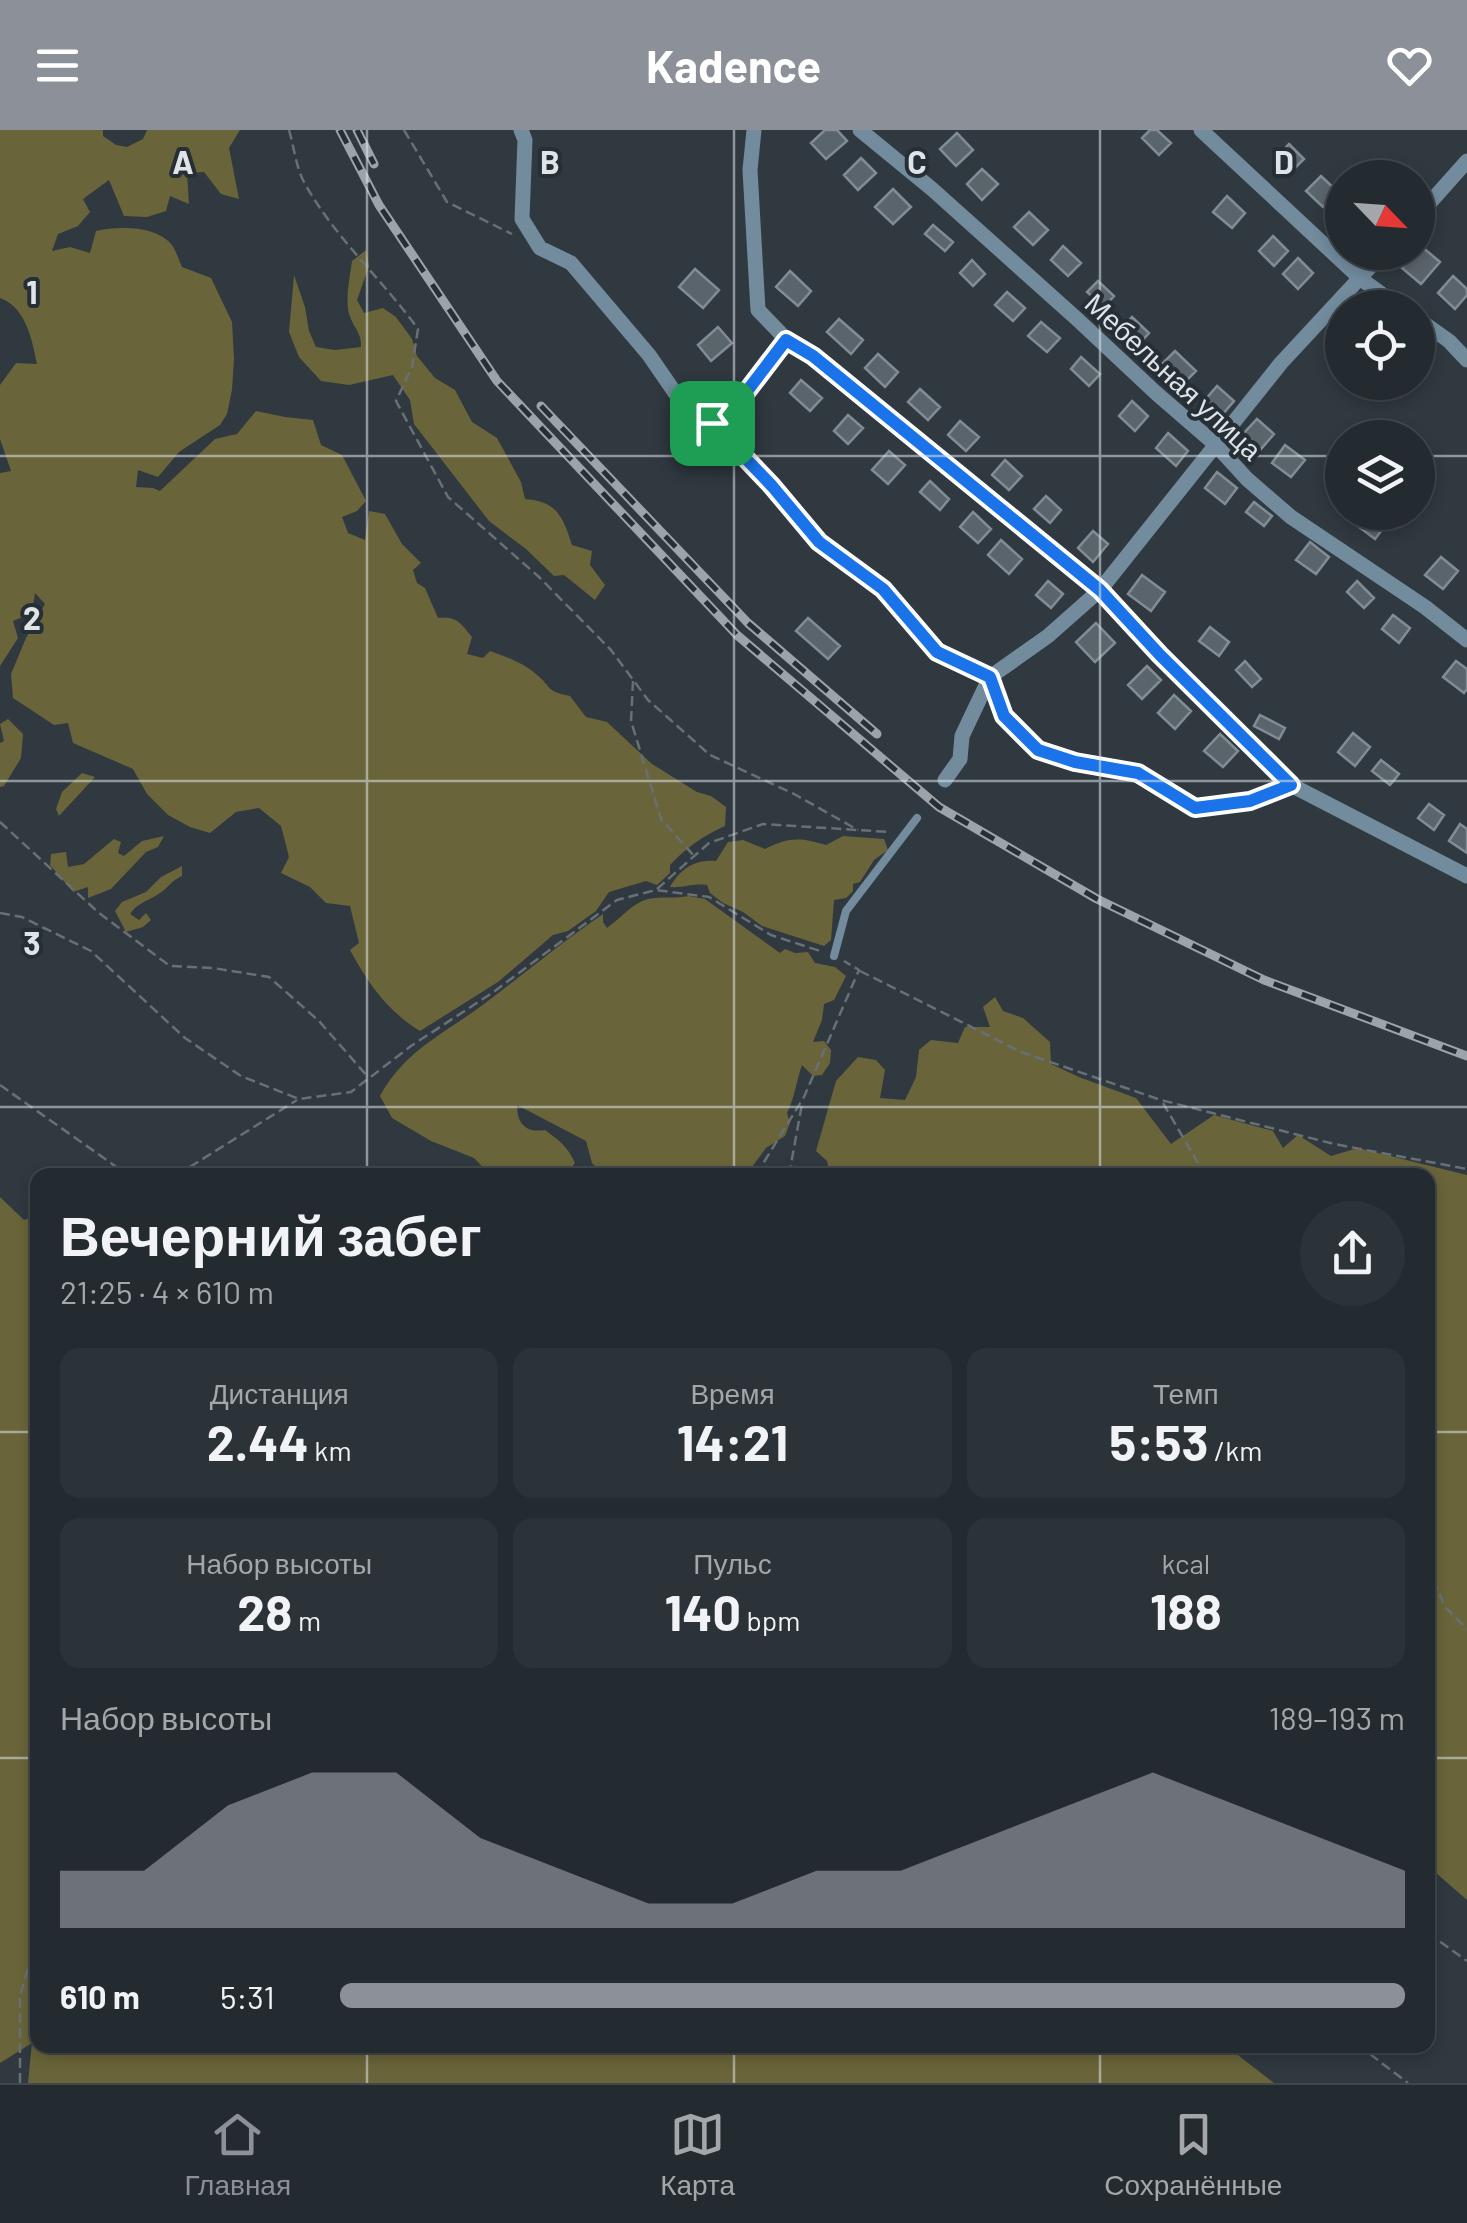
<!DOCTYPE html>
<html lang="ru">
<head>
<meta charset="utf-8">
<style>
	body { margin:0; font-family:Barlow,sans-serif; background:#2c3338; color:#f1f3f6; height:100vh; display:flex; flex-direction:column; font-size:38px; white-space:nowrap }
	* { box-sizing:border-box; margin:0 }
	p { font-size:32px; color:#a3a7ab }
	.icon { flex:none; width:55px; height:55px; fill:none; stroke:currentColor; stroke-width:2; stroke-linecap:round; stroke-linejoin:round }
	.map { position:relative; flex:1; overflow:hidden }
	.panel { position:absolute; left:30px; top:1038px; width:1405px; height:885px; display:flex; flex-direction:column; background:#242b30; border-radius:20px; box-shadow:0 5px 15px #0003,0 0 0 2px #41474c }
	.panel>* { flex:none }
	.needle { width:65px; rotate:115deg }
	.fabs { position:absolute; left:1325px; top:30px; display:grid; gap:20px }
	.fabs a { display:grid; place-items:center; width:110px; height:110px; border-radius:50%; background:#242b30; box-shadow:0 5px 15px #0003,0 0 0 2px #41474c; font-size:50px }
	.pin { position:absolute; display:grid; place-items:center; width:85px; height:85px; color:#fff; margin:-42px; border-radius:20px; box-shadow:0 5px 15px #0006 }
	.round { display:grid; place-items:center; flex:none; width:105px; height:105px; border-radius:52px; background:#2c3338 }
	.overview { display:flex; align-items:center; justify-content:space-between; height:170px; padding:0 30px }
	h1 { font-size:55px; font-weight:700; line-height:75px }
	.figures { display:grid; grid-template-columns:repeat(3,1fr); gap:15px; height:170px; padding:10px 30px }
	.figures div { display:grid; align-content:center; border-radius:20px; background:#2c3338; text-align:center }
	.figures b { font-size:50px; font-weight:700 }
	.figures small { font-size:28px; font-weight:400 }
	.figures p { font-size:28px }
	.chart { height:280px; padding:20px 30px }
	.chart p { display:flex; justify-content:space-between }
	.chart svg { width:100%; height:180px; margin-top:10px; fill:#8c9099; opacity:.7 }
	ul { padding:0 30px; list-style:none; font-size:32px }
	li { display:grid; grid-template-columns:160px 120px 1fr; align-items:center; height:75px }
	li i { height:25px; border-radius:12px; background:#8c9099 }
	header { display:flex; justify-content:space-between; align-items:center; height:130px; padding:0 30px; background:#8c9099; color:#fff; font-size:45px; font-weight:700 }
	.tabs { display:flex; justify-content:space-around; align-items:center; height:140px; border-top:2px solid #41474c; background:#242b30; font-size:28px; color:#a3a7ab }
	.tabs a { display:grid; justify-items:center; gap:5px }
	.tabs .current { color:#8c9099 }
	.map>svg:first-child { display:block }
	.green { fill:#696439 }
	.building { fill:#5a646b; stroke:#828c94; stroke-width:2.5 }
	.lines { fill:none; stroke-linecap:round; stroke-linejoin:round }
	.path { stroke:#687076; stroke-width:2.5; stroke-dasharray:10 5; stroke-linecap:butt }
	.lane { stroke:#728c9e; stroke-width:8 }
	.street { stroke:#728c9e; stroke-width:15 }
	.rail-casing { stroke:#9da4a9; stroke-width:9 }
	.rail { stroke:#262f35; stroke-width:5; stroke-dasharray:15; stroke-linecap:butt }
	.route-casing { stroke:#fff; stroke-width:20 }
	.route { stroke:#1a73e8; stroke-width:12 }
	.grid { fill:none; stroke:#dee4e8; stroke-width:2.5; stroke-opacity:0.55 }
	.labels { text-anchor:middle; dominant-baseline:central; stroke-width:8; stroke-linejoin:round; paint-order:stroke }
	.street-label { font-size:28px; fill:#dee4e8; stroke:#262f35 }
	.grid-label { font-size:32px; text-anchor:middle; font-weight:bold; fill:#dee4e8; stroke:#262f35; stroke-width:8; stroke-linejoin:round; paint-order:stroke }
</style>
</head>
<body>
<header><svg class="icon" aria-label="menu" viewBox="0 0 24 24"><path d="M4 6h16M4 12h16M4 18h16"/></svg>Kadence<svg class="icon" aria-label="heart" viewBox="0 0 24 24"><path d="M12 20l-8-8c-3-5 5-10 8-4 3-6 11-1 8 4z"/></svg></header>
<div class="map">
<svg width="1467" height="1953" viewBox="0 0 1467 1953">
	<rect width="100%" height="100%" fill="#303940"/>
	<!-- green -->
	<path class="green" d="M0,0h103v6l13,9 11,2 16,-8 4,-9h93l-11,18 10,51 -18,-5 -17,-22 -17,1 2,31 -19,-8 -4,15 -19,6 -23,-1 -15,-36 -26,19 7,13 -12,14 -20,8 -6,17 18,-4 20,6 6,-22c22,-5 60,-6 76,14 4,6 7,15 10,22l29,11 21,44 2,36 -2,32 -5,24 -7,11 -41,27 -21,25 -20,-7 -2,17 17,1 7,3 55,-52 22,-5 19,-23 29,6 28,3 8,25 21,10 24,46 -9,10 -15,6 6,16 17,7 4,-29 16,3 17,30 19,19 -8,7 4,13 8,5 13,30c19,-2 22,4 34,19l-5,17 16,4 7,-7c16,6 32,11 46,23 17,14 9,17 34,22l16,21 21,5 45,42 45,28 14,4 15,11 -1,19c-22,10 -38,21 -55,39v8l-13,12 -11,-4 -37,11 -13,19 -28,20 -15,4 -55,47 -78,49c-33,-20 -52,-48 -70,-81l9,-7 -9,-37 -24,-3 -16,-16 -29,-14 8,-16 -8,-31 -22,-18 -23,4 -26,21 -20,-6 -22,-12 -21,-21 -14,-25 -60,-26 -5,-20 -14,2 -41,-27 -2,-24 15,-36 19,-34 -10,-11 -3,20 -19,8 5,17 -18,28v-193l11,-2 -11,-32v-54l16,-22 21,1c-5,-24 -11,-57 -37,-66z
		M366,120l3,16 -12,34 7,13 19,-5 13,9 16,22 5,17 18,22 20,12 17,32 25,16 24,44 4,17c32,2 38,18 47,46l20,6 -2,14 15,20 -10,15 -31,-25 -10,1 -28,-27 -37,-28 -75,-97 -4,-24 -17,-25 -44,10 -28,-4 -22,-24 -10,-25 5,-57 11,32 4,24 7,16 19,3 26,-3c1,-14 -8,-20 -12,-33 -4,-16 1,-37 3,-53z
		M8,589l15,15 -2,24 -17,28 -4,1v-44l4,-2 -4,-17z
		M82,643l13,4 -36,39 -3,-7 6,-17z
		M164,706l-6,11 -12,5 -35,37 -23,9v-11l-15,5 -23,-27 1,-11 15,-2 2,15 16,-3 30,-25 7,3 -3,11 6,3 18,-15z
		M843,706l41,3 4,11 -14,10 -14,22 -7,2v7l-7,7 -12,2 -3,40 -7,6 -62,-20 -19,-14 -20,-9 -13,-10 -3,-8c-14,-2 -22,3 -37,2 10,-18 25,-28 46,-26l12,-19 15,-2 22,9c23,-12 35,-12 61,-4z
		M182,736v10c-10,4 -13,11 -22,17 -11,8 -22,9 -30,21l9,6 7,-7 5,7 -8,7 -17,5 -11,-21 7,-9 24,-10 15,-15z
		M689,766l16,3 75,54 5,-4 10,4 13,-1 7,11 20,4 11,9 -12,24 -10,4 -2,16 -9,22 11,-1 7,9 -1,13 -8,12 -9,1 -11,-11c-6,17 -7,32 -15,48l3,10 -5,13 -19,12 -20,27h-143l-11,-12 -6,-22 -69,-36c0,19 9,28 28,25 14,10 23,17 30,33l-9,12h-76l-16,-17 -43,-17 -39,-23 -12,-22c24,-45 65,-63 104,-92 40,-30 78,-62 119,-90v8l4,6c13,-9 25,-25 41,-29 13,-3 27,0 41,-3z
		M995,867l8,14 20,7 27,24 1,22 28,13 57,21 35,46 43,-29 59,16 10,17 15,-13 33,21 27,-8 109,27v725l-39,-34v-691h-598l-3,-14 -11,-10 20,-70 22,-24 18,3 9,10 -5,28 25,2 11,-23 3,-27 12,-10 27,3 7,-16h25l-7,-20z
		M0,1067l24,23 14,-5v830h1187l49,38h-1246l4,-40 -32,20z"/>
	<!-- building -->
	<path class="building" d="M825,0h12l10,11 -21,18 -15,-16z
		M1150,0h7l14,13 -12,12 -17,-17z
		M957,3l16,17 -17,16 -16,-17z
		M1289,14l15,15 -14,14 -15,-14z
		M861,28l15,15 -18,17 -14,-15z
		M982,39l16,15 -16,16 -15,-16z
		M1321,46l17,16 -15,15 -17,-16z
		M893,59l18,18 -18,17 -18,-17z
		M1227,66l18,17 -13,15 -19,-16z
		M1029,82l19,18 -15,15 -19,-18z
		M933,95l20,17 -8,9 -20,-17z
		M1273,106l15,15 -14,15 -15,-15z
		M1063,116l18,17 -13,13 -17,-16z
		M1421,116l19,16 -19,22 -19,-16z
		M1298,128l15,15 -15,16 -15,-15z
		M972,130l13,14 -12,12 -13,-13z
		M695,139l24,21 -16,18 -24,-21z
		M790,141l21,20 -13,15 -22,-19z
		M1453,146l14,13v6l-12,14 -17,-16z
		M1098,151l16,15 -10,11 -17,-15z
		M1007,162l18,16 -12,13 -18,-16z
		M1132,187l17,16 -10,11 -17,-16z
		M839,189l24,21 -12,14 -24,-22z
		M1041,192l19,16 -13,14 -19,-16z
		M718,197l14,16 -21,18 -13,-16z
		M1175,221l21,20 -13,13 -21,-20z
		M878,224l20,18 -13,15 -20,-19z
		M1081,227l19,17 -11,12 -18,-17z
		M801,250l21,18 -12,13 -20,-18z
		M1217,256l17,15 -12,14 -17,-15z
		M920,259l20,18 -12,13 -20,-18z
		M1132,271l16,15 -13,15 -16,-15z
		M848,285l15,13 -15,16 -14,-13z
		M1257,289l17,15 -13,15 -18,-15z
		M960,291l19,16 -13,14 -18,-16z
		M1168,303l20,18 -12,15 -20,-18z
		M1285,315l20,15 -14,17 -19,-14z
		M889,321l16,14 -17,19 -16,-14z
		M1005,330l17,16 -13,14 -17,-15z
		M1217,342l20,16 -12,16 -20,-16z
		M930,351l19,18 -9,11 -20,-18z
		M1046,366l15,14 -11,13 -16,-14z
		M1254,372l18,14 -8,10 -18,-14z
		M973,382l18,17 -13,14 -18,-16z
		M1370,382h14l7,6 -16,21 -16,-12z
		M1093,401l15,13 -15,18 -15,-14z
		M1001,410l21,19 -13,15 -21,-19z
		M1310,412l19,15 -13,17 -20,-14z
		M1441,427l17,14 -15,18 -18,-14z
		M1142,445l23,17 -14,19 -23,-17z
		M1048,451l15,13 -12,14 -15,-13z
		M1357,451l17,17 -10,10 -17,-16z
		M1393,485l17,13 -11,15 -17,-14z
		M808,488l32,28 -12,13 -32,-28z
		M1096,493l19,20 -20,19 -19,-20z
		M1210,497l19,15 -10,14 -20,-15z
		M1245,531l16,18 -9,8 -16,-17z
		M1456,531l11,8v20l-3,4 -21,-16z
		M1147,536l14,14 -19,19 -14,-14z
		M1174,565l17,16 -16,18 -17,-16z
		M1260,585l25,13 -6,11 -25,-13z
		M1353,603l17,14 -15,19 -17,-14z
		M1220,604l18,17 -15,16 -19,-16z
		M1381,630l18,14 -9,11 -18,-14z
		M1429,674l15,11 -10,15 -16,-12z
		M1460,694l7,5v24l-18,-12z"/>
	<g class="lines">
		<!-- path -->
		<path class="path" d="M289,0c5,17 7,37 15,52 30,55 78,97 114,147l-6,38 -16,34 52,96 91,80 72,73 37,50 62,55 84,39 64,36
			M404,0l43,72 65,32
			M723,304l49,52 47,56 64,47 54,64 36,16
			M633,551l-2,40 30,98 33,37
			M998,570l7,16 33,33 37,13 63,11 57,35 55,-7 25,-10
			M0,692l99,91 71,53 43,2 56,9 50,44 49,56
			M657,759l52,-46 54,-19 126,8
			M0,783l22,4 69,34 94,87 56,38 58,23 52,-7 60,-46 81,-53 125,-93 39,-10 53,7 62,38 52,17
			M860,841l161,81 140,48 173,44 133,25
			M0,955l128,90
			M1163,973l42,72
			M177,1045l120,-75
			M756,1045l48,-78 55,-127 -15,-9
			M789,1045l13,-71
			M1428,1436l17,41 22,22
			M1428,1803l39,28
			M1358,1915l50,38
			M20,1953v-87l18,-63"/>
		<!-- lane -->
		<path class="lane" d="M834,826l12,-45 71,-93"/>
		<!-- street -->
		<path class="street" d="M521,0l4,10 -3,79 18,29 31,15 78,92 42,61 21,7 16,-7 58,-77 27,16 287,235 59,65 132,130 176,91
			M754,0l-4,40 8,140 28,29
			M860,0l72,59 145,130 79,74 59,51 32,35 44,38 134,90 42,33
			M1201,0l160,149 40,29
			M1418,86l49,-55
			M1418,189l31,22 18,19
			M945,650l15,-21 2,-23 28,-59 58,-41 52,-46 181,-227 103,-111"/>
		<defs>
			<path id="rail" d="M340,0l39,75 118,176 240,254 202,172 158,92 167,81 203,76
				M357,0l17,34
				M541,276l207,217 129,111"/>
		</defs>
		<!-- rail casing -->
		<use href="#rail" class="rail-casing"/>
		<!-- rail -->
		<use href="#rail" class="rail"/>
	</g>
	<g class="lines">
		<defs>
			<path id="route" d="M786,210l27,16 287,234 60,65 131,130 -41,16 -55,7 -57,-35 -63,-11 -37,-12 -34,-34 -14,-39 -53,-25 -54,-63 -64,-47 -47,-56 -60,-63 16,-7z"/>
		</defs>
		<!-- route casing -->
		<use href="#route" class="route-casing"/>
		<!-- route -->
		<use href="#route" class="route"/>
	</g>
	<!-- grid -->
	<path class="grid" d="M367,0v1045M734,0v1045M1100,0v1045M0,326h1342M1418,326h49M0,651h1467M0,977h1467M0,1302h38M1428,1302h39M0,1628h38M1428,1628h39M367,1915v38M734,1915v38M1100,1915v38"/>
	<g class="labels">
		<!-- street labels -->
		<g class="street-label">
			<text transform="translate(1174 246) rotate(43)">Мебельная улица</text>
		</g>
	</g>
	<g class="grid-label">
		<text x="183" y="44">A</text>
		<text x="550" y="44">B</text>
		<text x="917" y="44">C</text>
		<text x="1284" y="44">D</text>
		<text x="32" y="174">1</text>
		<text x="32" y="500">2</text>
		<text x="32" y="825">3</text>
	</g>
</svg>
<div class="fabs">
<a><svg class="needle" viewBox="-14 -14 28 28"><path d="M0-13l5 13h-10z" fill="#e53935"/><path d="M0 13l5-13h-10z" fill="#a3a7ab"/></svg></a>
<a><svg class="icon" aria-label="locate" viewBox="0 0 24 24"><circle cx="12" cy="12" r="6"/><path d="M12 2v4M12 18v4M2 12h4M18 12h4"/></svg></a>
<a><svg class="icon" aria-label="layers" viewBox="0 0 24 24"><path d="M12 4l9 5-9 5-9-5zM3 14l9 5 9-5"/></svg></a>
</div>
<div class="pin" style="left:712px;top:293px;background:#1e9e55"><svg class="icon" aria-label="arrive" viewBox="0 0 24 24"><path d="M6 21V4h12l-3 4 3 4H6"/></svg></div>
<section class="panel">
<div class="overview"><div><h1>Вечерний забег</h1><p>21:25 · 4 × 610 m</p></div><a class="round"><svg class="icon" aria-label="share" viewBox="0 0 24 24"><path d="M12 15V3M7 8l5-5 5 5M5 13v7h14v-7"/></svg></a></div>
<div class="figures">
<div><p>Дистанция</p><b>2.44<small> km</small></b></div>
<div><p>Время</p><b>14:21</b></div>
<div><p>Темп</p><b>5:53<small> /km</small></b></div>
</div>
<div class="figures">
<div><p>Набор высоты</p><b>28<small> m</small></b></div>
<div><p>Пульс</p><b>140<small> bpm</small></b></div>
<div><p>kcal</p><b>188</b></div>
</div>
<div class="chart"><p><span>Набор высоты</span>189–193 m</p>
<svg viewBox="0 0 160 44" preserveAspectRatio="none"><path d="M0 44V30L10 30L20 14L30 6L40 6L50 22L60 30L70 38L80 38L90 30L100 30L110 22L120 14L130 6L140 14L150 22L160 30V44z"/></svg>
</div>
<ul>
<li><b>610 m</b>5:31<i style="width:100%"></i></li>
</ul>
</section>
</div>
<nav class="tabs">
<a class="current"><svg class="icon" aria-label="home" viewBox="0 0 24 24"><path d="M3 11l9-7 9 7M6 9v11h12V9"/></svg>Главная</a>
<a><svg class="icon" aria-label="map" viewBox="0 0 24 24"><path d="M3 6l6-2 6 2 6-2v14l-6 2-6-2-6 2zM9 4v14M15 6v14"/></svg>Карта</a>
<a><svg class="icon" aria-label="saved" viewBox="0 0 24 24"><path d="M7 4h10v16l-5-4-5 4z"/></svg>Сохранённые</a>
</nav>
</body>
</html>
